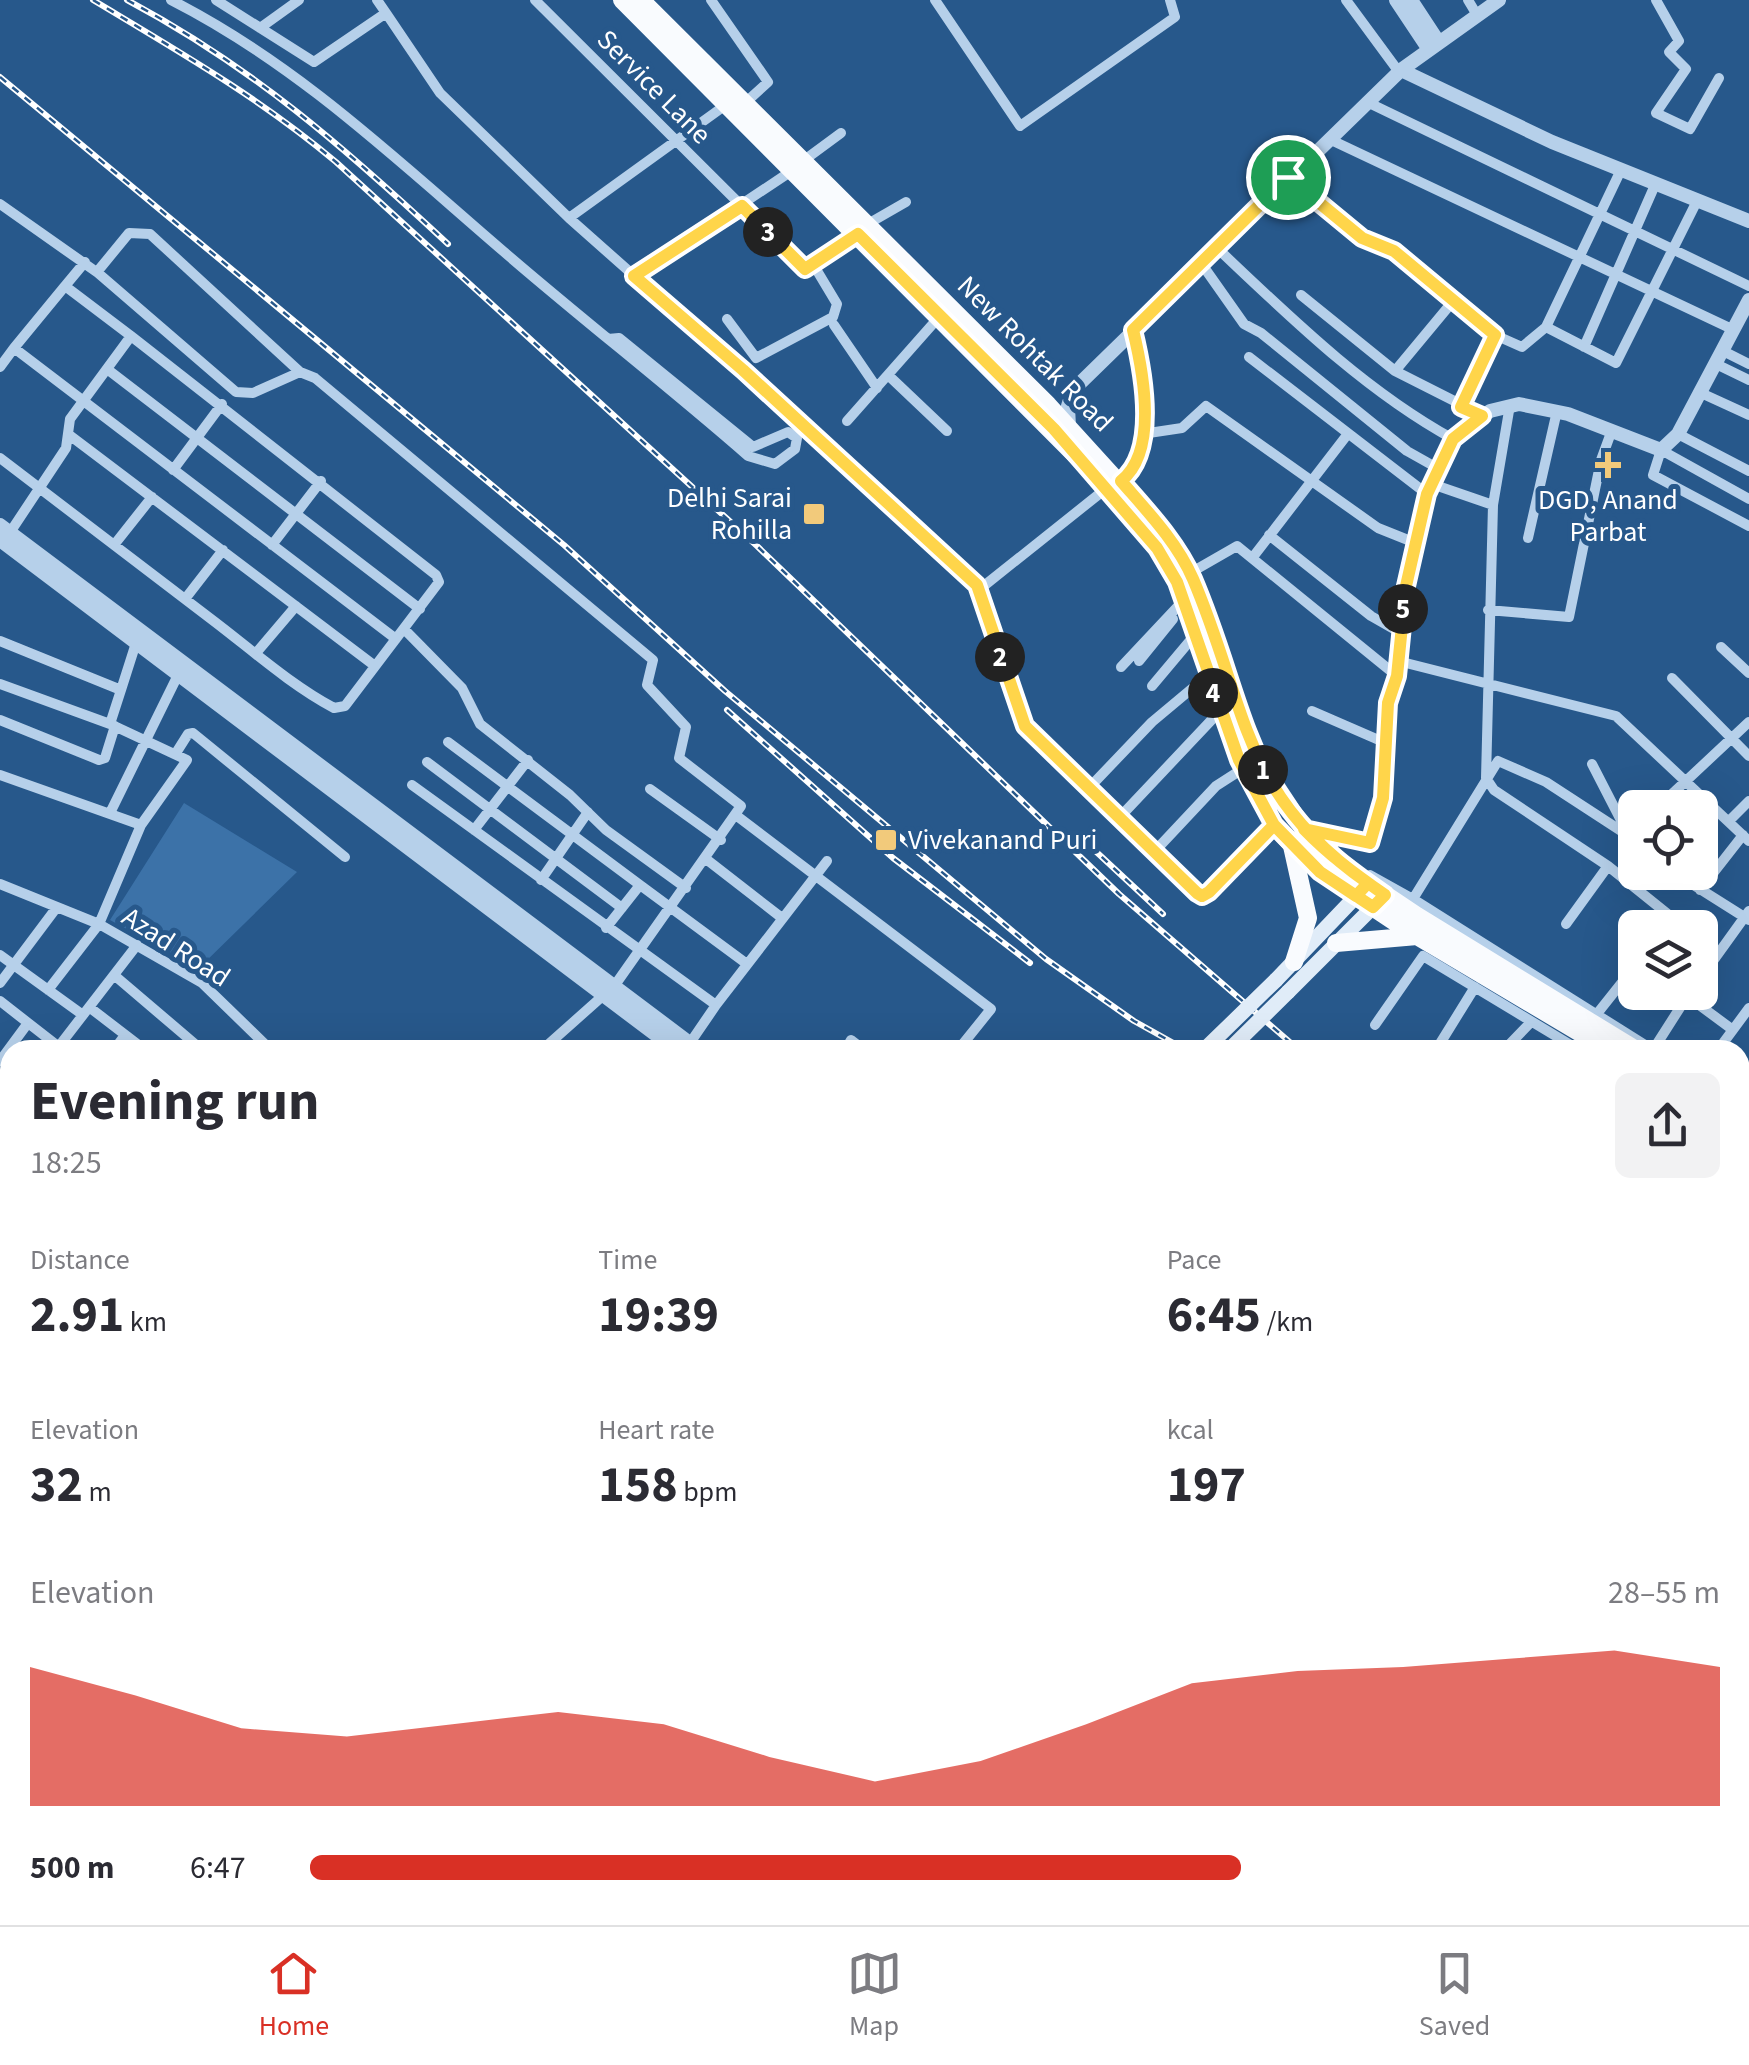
<!DOCTYPE html>
<html lang="en">
<head>
<meta charset="utf-8">
<style>
	body { margin:0; font-family:"Source Sans 3",sans-serif; background:#f2f2f3; color:#2b2b33; height:100vh; display:flex; flex-direction:column; font-size:38px; white-space:nowrap }
	* { box-sizing:border-box; margin:0 }
	p { font-size:32px; color:#7c7c81 }
	.icon { flex:none; width:55px; height:55px; fill:none; stroke:currentColor; stroke-width:2; stroke-linecap:round; stroke-linejoin:round }
	.map { position:relative; flex:1; overflow:hidden }
	.panel { position:absolute; left:0px; top:1040px; width:1750px; height:885px; display:flex; flex-direction:column; background:#fff; border-radius:30px 30px 0 0; box-shadow:0 10px 40px #0002 }
	.panel>* { flex:none }
	.buttons { position:absolute; left:1618px; top:790px; display:grid; gap:20px }
	.buttons a { display:grid; place-items:center; width:100px; height:100px; border-radius:15px; background:#fff; box-shadow:0 10px 40px #0002; font-size:50px }
	.pin { position:absolute; display:grid; place-items:center; width:85px; height:85px; color:#fff; margin:-42px; border:5px solid #fff; border-radius:50%; box-shadow:0 2px 10px #0007 }
	.km { position:absolute; width:50px; height:50px; margin:-25px; border-radius:50%; background:#222; color:#fff; font-size:28px; line-height:50px; text-align:center }
	.round { display:grid; place-items:center; flex:none; width:105px; height:105px; border-radius:15px; background:#f2f2f3 }
	.summary { display:flex; align-items:center; justify-content:space-between; height:170px; padding:0 30px }
	h1 { font-size:55px; font-weight:700; line-height:75px }
	.figures { display:grid; grid-template-columns:repeat(3,1fr); gap:15px; height:170px; padding:10px 30px }
	.figures div { display:grid; align-content:center }
	.figures b { font-size:50px; font-weight:700 }
	.figures small { font-size:28px; font-weight:400 }
	.figures p { font-size:28px }
	.chart { height:280px; padding:20px 30px }
	.chart p { display:flex; justify-content:space-between }
	.chart svg { width:100%; height:180px; margin-top:10px; fill:#d93025; opacity:.7 }
	ul { padding:0 30px; list-style:none; font-size:32px }
	li { display:grid; grid-template-columns:160px 120px 1fr; align-items:center; height:75px }
	li i { height:25px; border-radius:12px; background:#d93025 }
	.tab-bar { display:flex; justify-content:space-around; align-items:center; height:140px; border-top:2px solid #e1e1e2; background:#fff; font-size:28px; color:#7c7c81 }
	.tab-bar a { display:grid; justify-items:center; gap:5px }
	.tab-bar .active { color:#d93025 }
	.map>svg:first-child { display:block }
	.green { fill:#3c72a8 }
	.lines { fill:none; stroke-linecap:round; stroke-linejoin:round }
	.stream { stroke:#aacbea; stroke-width:2.5 }
	.minor { stroke:#b6d0ea; stroke-width:10 }
	.tertiary { stroke:#b6d0ea; stroke-width:14 }
	.secondary { stroke:#e0ecf8; stroke-width:15 }
	.primary { stroke:#f9fbfe; stroke-width:18 }
	.rail-casing { stroke:#fff; stroke-width:6 }
	.rail { stroke:#27588b; stroke-width:2.5; stroke-dasharray:8; stroke-linecap:butt }
	.secondary-bridge { stroke:#e0ecf8; stroke-width:15 }
	.route-casing { stroke:#fff; stroke-width:20 }
	.route { stroke:#ffd54a; stroke-width:12 }
	.poi-dot { fill:#f2ca7b; stroke:#27588b; stroke-width:4 }
	.labels { text-anchor:middle; dominant-baseline:central; stroke-width:10; stroke-linejoin:round; paint-order:stroke }
	.street-label { font-size:28px; fill:#fff; stroke:#27588b }
	.poi-label { font-size:28px; fill:#fff; stroke:#27588b; text-anchor:end }
</style>
</head>
<body>
<div class="map">
<svg width="1749" height="1925" viewBox="0 0 1749 1925">
	<rect width="100%" height="100%" fill="#27588b"/>
	<!-- green -->
	<path class="green" d="M184,803l113,69 -98,96 -89,-48z
		M305,1915h432l-6,10h-422z"/>
	<g class="lines">
		<!-- stream -->
		<path class="stream" d="M0,1244l10,8"/>
		<!-- minor -->
		<path class="minor" d="M171,0c126,64 226,160 332,251 81,70 165,135 245,205l27,8 20,-15 2,-11 -9,-6 -35,15 -134,-109 -11,1
			M216,0l98,62 72,-49 54,80 129,125 334,296 74,71 48,141 175,169 9,-3 65,-67
			M377,0l9,13
			M535,0l270,269 53,-34
			M711,0l57,82 -23,21
			M935,0l85,126 155,-109 -5,-17
			M1346,0l53,72
			M1468,0l9,15
			M1656,0l23,41 -10,11 17,17 -30,44 34,16 29,-51
			M260,28l39,-28
			M1367,102l382,184
			M1329,139l405,191
			M803,161l38,-28
			M1289,177l73,61 33,13 100,84 27,12 24,-20 74,-155
			M0,204l98,69 138,119 17,1 47,-21 15,6 338,282 -6,25 39,42 -7,31 62,48 -126,179 -73,65
			M569,218l158,-114
			M866,225l40,-23
			M1217,248c73,69 147,142 236,191
			M85,262l-20,24 66,50
			M1201,263l43,61 17,9 146,118 32,18
			M97,272l32,-39 21,1 150,138
			M634,276l159,-106
			M1301,295l94,76 87,44
			M727,319l29,39 77,-41 4,-13 -24,-40
			M834,325l43,63
			M1546,327l70,36 81,-162
			M1584,347l71,-162
			M14,348l51,-62
			M1723,351l26,13
			M1249,357l178,137
			M1716,364l33,16
			M0,367l14,-19 382,291
			M107,369l313,240
			M1395,371l59,-71
			M888,375l59,56
			M1701,393l48,22
			M1510,405l-17,100 -7,273 8,12 114,76 77,62
			M1461,407l34,-72
			M847,421l92,-104
			M68,434l307,232
			M1142,434l40,-6 24,-22 172,122 40,16
			M1678,434l71,37
			M0,458c72,55 144,109 215,164 38,29 76,63 119,86l11,-2 94,-124 -3,-7 -305,-239 -61,83 -4,29 -59,89
			M173,470l49,-66
			M1121,481c39,-30 22,-109 12,-151
			M1432,484l61,21
			M1749,499l-88,-49 -8,25 96,51
			M1269,535l102,81 28,16
			M1528,538l29,-127
			M114,545l38,-48
			M272,545l49,-64
			M1253,557l94,-122
			M1190,573l47,-27 160,130
			M980,589l128,-102
			M185,599l38,-49
			M1488,610l81,7 32,-157 11,-30
			M404,629l58,59 18,36 90,71 36,35 80,58
			M0,641l121,49 15,-47
			M1721,647l28,26
			M256,653l40,-47
			M1139,661l34,-42
			M1398,661l218,55 133,125
			M1121,667l62,-66
			M1672,678l77,78
			M0,684l110,40 77,36 -46,65 -42,99 -51,66
			M1152,686l42,-50
			M1312,711l76,33
			M0,720l99,40 6,-2 10,-32
			M110,724l11,-34
			M448,742l192,143 -34,43
			M176,753l12,-19 5,-1 152,124
			M427,762l195,146
			M1592,764l36,70 7,-6
			M0,775l141,50
			M412,785l304,220 -26,38
			M650,789l71,51
			M1088,789l64,-67 55,-46
			M1657,808l92,-86
			M110,813l68,-138
			M737,816l254,193 -33,41
			M1119,818l101,-107
			M1729,821l20,-20
			M474,830l54,-70
			M1635,840l-89,-58 -48,-21 -85,138 240,151
			M1155,851l61,-65 28,-18
			M706,859l76,59
			M1673,872l76,48
			M1370,875l43,24
			M541,880l47,-68
			M0,884l99,40 103,59 69,67
			M640,885l107,79
			M1700,890l43,-55
			M1566,924l42,-58
			M1700,949l10,16
			M0,955l83,60
			M114,975l88,75
			M1700,979l49,-68
			M0,983l57,-76
			M1683,993l50,37
			M0,1001l59,46
			M716,1005l111,-144
			M89,1007l56,43
			M1596,1015l39,-49
			M1375,1025l48,-69 156,94
			M847,1047l4,-7 13,10
			M56,1050l81,-105
			M114,1050l11,-15
			M1436,1050l39,-63
			M1504,1050l27,-28
			M1653,1050l37,-58
			M1718,1050l31,-42
			M0,1061l28,-38
			M0,1124l10,-14
			M0,1136l10,8
			M0,1176l10,9
			M1740,1182l9,-7
			M0,1383l10,-11
			M66,1915l2,10
			M301,1915l4,10
			M790,1915l14,10
			M861,1915l14,10
			M915,1915l13,10
			M976,1915l13,10
			M1077,1915l14,10
			M1144,1915l12,10
			M1276,1915l13,10
			M1390,1915l20,10
			M1542,1915l23,10
			M261,1925l11,-10
			M742,1925l5,-10
			M1188,1925l9,-10
			M1233,1925l8,-10
			M1356,1925l7,-10
			M1610,1925l4,-10"/>
		<!-- tertiary -->
		<path class="tertiary" d="M1396,0l32,48
			M1411,0l27,41
			M1401,70l151,72 197,79
			M1069,427l-1,-21 5,-16 328,-320 98,-70
			M0,525l699,525
			M0,540l676,510
			M1304,829l66,14 13,-45 5,-95 9,-27 11,-100 19,-82 26,-55 37,-28 29,-7 49,10 93,36 17,-16 71,-134
			M1655,1915l21,10"/>
		<!-- secondary -->
		<path class="secondary" d="M1276,980l86,-90
			M1288,992l91,-91
			M0,1290l10,8
			M0,1318l10,9
			M0,1896l10,-3
			M1008,1915l13,10
			M1045,1915l14,10
			M0,1918l10,-4"/>
		<!-- primary -->
		<path class="primary" d="M622,0l494,496 41,52 20,34 62,178 35,65 18,20 28,27 87,58 202,120
			M641,0l407,405 120,132 25,41 62,177 49,74 28,30 85,57 219,134
			M1292,846l16,72 -14,44
			M1336,943l81,-7
			M1740,1121l9,7
			M1740,1137l9,8"/>
		<defs>
			<path id="rail" d="M93,0c85,51 167,98 243,162l421,384 362,348 180,156
				M127,0c126,67 218,148 321,244
				M0,77l564,468 161,146 321,268 88,62 52,29
				M727,710l166,148 137,105
				M1090,846l73,68
				M0,1305l10,7
				M1740,1430l9,7
				M1740,1449l9,7
				M1740,1470l9,9
				M1005,1915l14,10"/>
		</defs>
		<!-- rail casing -->
		<use href="#rail" class="rail-casing"/>
		<!-- rail -->
		<use href="#rail" class="rail"/>
		<!-- secondary-bridge -->
		<path class="secondary-bridge" d="M1204,1050l72,-70
			M1229,1050l59,-58"/>
	</g>
	<g class="lines">
		<defs>
			<path id="route" d="M1288,177l-155,153c10,41 26,121 -12,151 26,30 56,61 72,98 55,129 47,215 175,304l-12,13 -36,-24 -46,-47 -65,67 -7,4 -5,-3 -172,-167 -48,-141 -234,-215 -109,-94 108,-70 63,63 53,-35 196,195 103,119 20,34 62,178 35,65 46,47 53,35 12,-12c-30,-21 -56,-40 -81,-66l66,14 13,-45 5,-95 9,-27 9,-90 21,-92 26,-55 29,-23 -21,-9 34,-72 -101,-84 -32,-13 -74,-61"/>
		</defs>
		<!-- route casing -->
		<use href="#route" class="route-casing"/>
		<!-- route -->
		<use href="#route" class="route"/>
	</g>
	<!-- markers -->
	<g class="poi-dot">
		<path d="M1603 450h10v10h10v10h-10v10h-10v-10h-10v-10h10z"/>
		<rect x="802" y="502" width="24" height="24" rx="5"/>
		<rect x="874" y="828" width="24" height="24" rx="5"/>
	</g>
	<g class="labels">
		<!-- street labels -->
		<g class="street-label">
			<text transform="translate(654 87) rotate(45)">Service Lane</text>
			<text transform="translate(1035 354) rotate(45)">New Rohtak Road</text>
			<text transform="translate(176 947) rotate(33)">Azad Road</text>
		</g>
		<!-- poi labels -->
		<g class="poi-label">
			<text x="792" y="498">Delhi Sarai<tspan x="792" dy="32">Rohilla</tspan></text>
			<text x="1608" y="500" text-anchor="middle">DGD, Anand<tspan x="1608" dy="32">Parbat</tspan></text>
			<text x="908" y="840" text-anchor="start">Vivekanand Puri</text>
		</g>
	</g>
</svg>
<div class="buttons">
<a><svg class="icon" aria-label="locate" viewBox="0 0 24 24"><circle cx="12" cy="12" r="6"/><path d="M12 2v4M12 18v4M2 12h4M18 12h4"/></svg></a>
<a><svg class="icon" aria-label="layers" viewBox="0 0 24 24"><path d="M12 4l9 5-9 5-9-5zM3 14l9 5 9-5"/></svg></a>
</div>
<div class="pin" style="left:1288px;top:177px;background:#1e9e55"><svg class="icon" aria-label="arrive" viewBox="0 0 24 24"><path d="M6 21V4h12l-3 4 3 4H6"/></svg></div>
<b class="km" style="left:1263px;top:770px">1</b>
<b class="km" style="left:1000px;top:657px">2</b>
<b class="km" style="left:768px;top:232px">3</b>
<b class="km" style="left:1213px;top:693px">4</b>
<b class="km" style="left:1403px;top:609px">5</b>
<section class="panel">
<div class="summary"><div><h1>Evening run</h1><p>18:25</p></div><a class="round"><svg class="icon" aria-label="share" viewBox="0 0 24 24"><path d="M12 15V3M7 8l5-5 5 5M5 13v7h14v-7"/></svg></a></div>
<div class="figures">
<div><p>Distance</p><b>2.91<small> km</small></b></div>
<div><p>Time</p><b>19:39</b></div>
<div><p>Pace</p><b>6:45<small> /km</small></b></div>
</div>
<div class="figures">
<div><p>Elevation</p><b>32<small> m</small></b></div>
<div><p>Heart rate</p><b>158<small> bpm</small></b></div>
<div><p>kcal</p><b>197</b></div>
</div>
<div class="chart"><p><span>Elevation</span>28–55 m</p>
<svg viewBox="0 0 160 44" preserveAspectRatio="none"><path d="M0 44V10L10 17L20 25L30 27L40 24L50 21L60 24L70 32L80 38L90 33L100 24L110 14L120 11L130 10L140 8L150 6L160 10V44z"/></svg>
</div>
<ul>
<li><b>500 m</b>6:47<i style="width:66%"></i></li>
</ul>
</section>
</div>
<nav class="tab-bar">
<a class="active"><svg class="icon" aria-label="home" viewBox="0 0 24 24"><path d="M3 11l9-7 9 7M6 9v11h12V9"/></svg>Home</a>
<a><svg class="icon" aria-label="map" viewBox="0 0 24 24"><path d="M3 6l6-2 6 2 6-2v14l-6 2-6-2-6 2zM9 4v14M15 6v14"/></svg>Map</a>
<a><svg class="icon" aria-label="saved" viewBox="0 0 24 24"><path d="M7 4h10v16l-5-4-5 4z"/></svg>Saved</a>
</nav>
</body>
</html>
